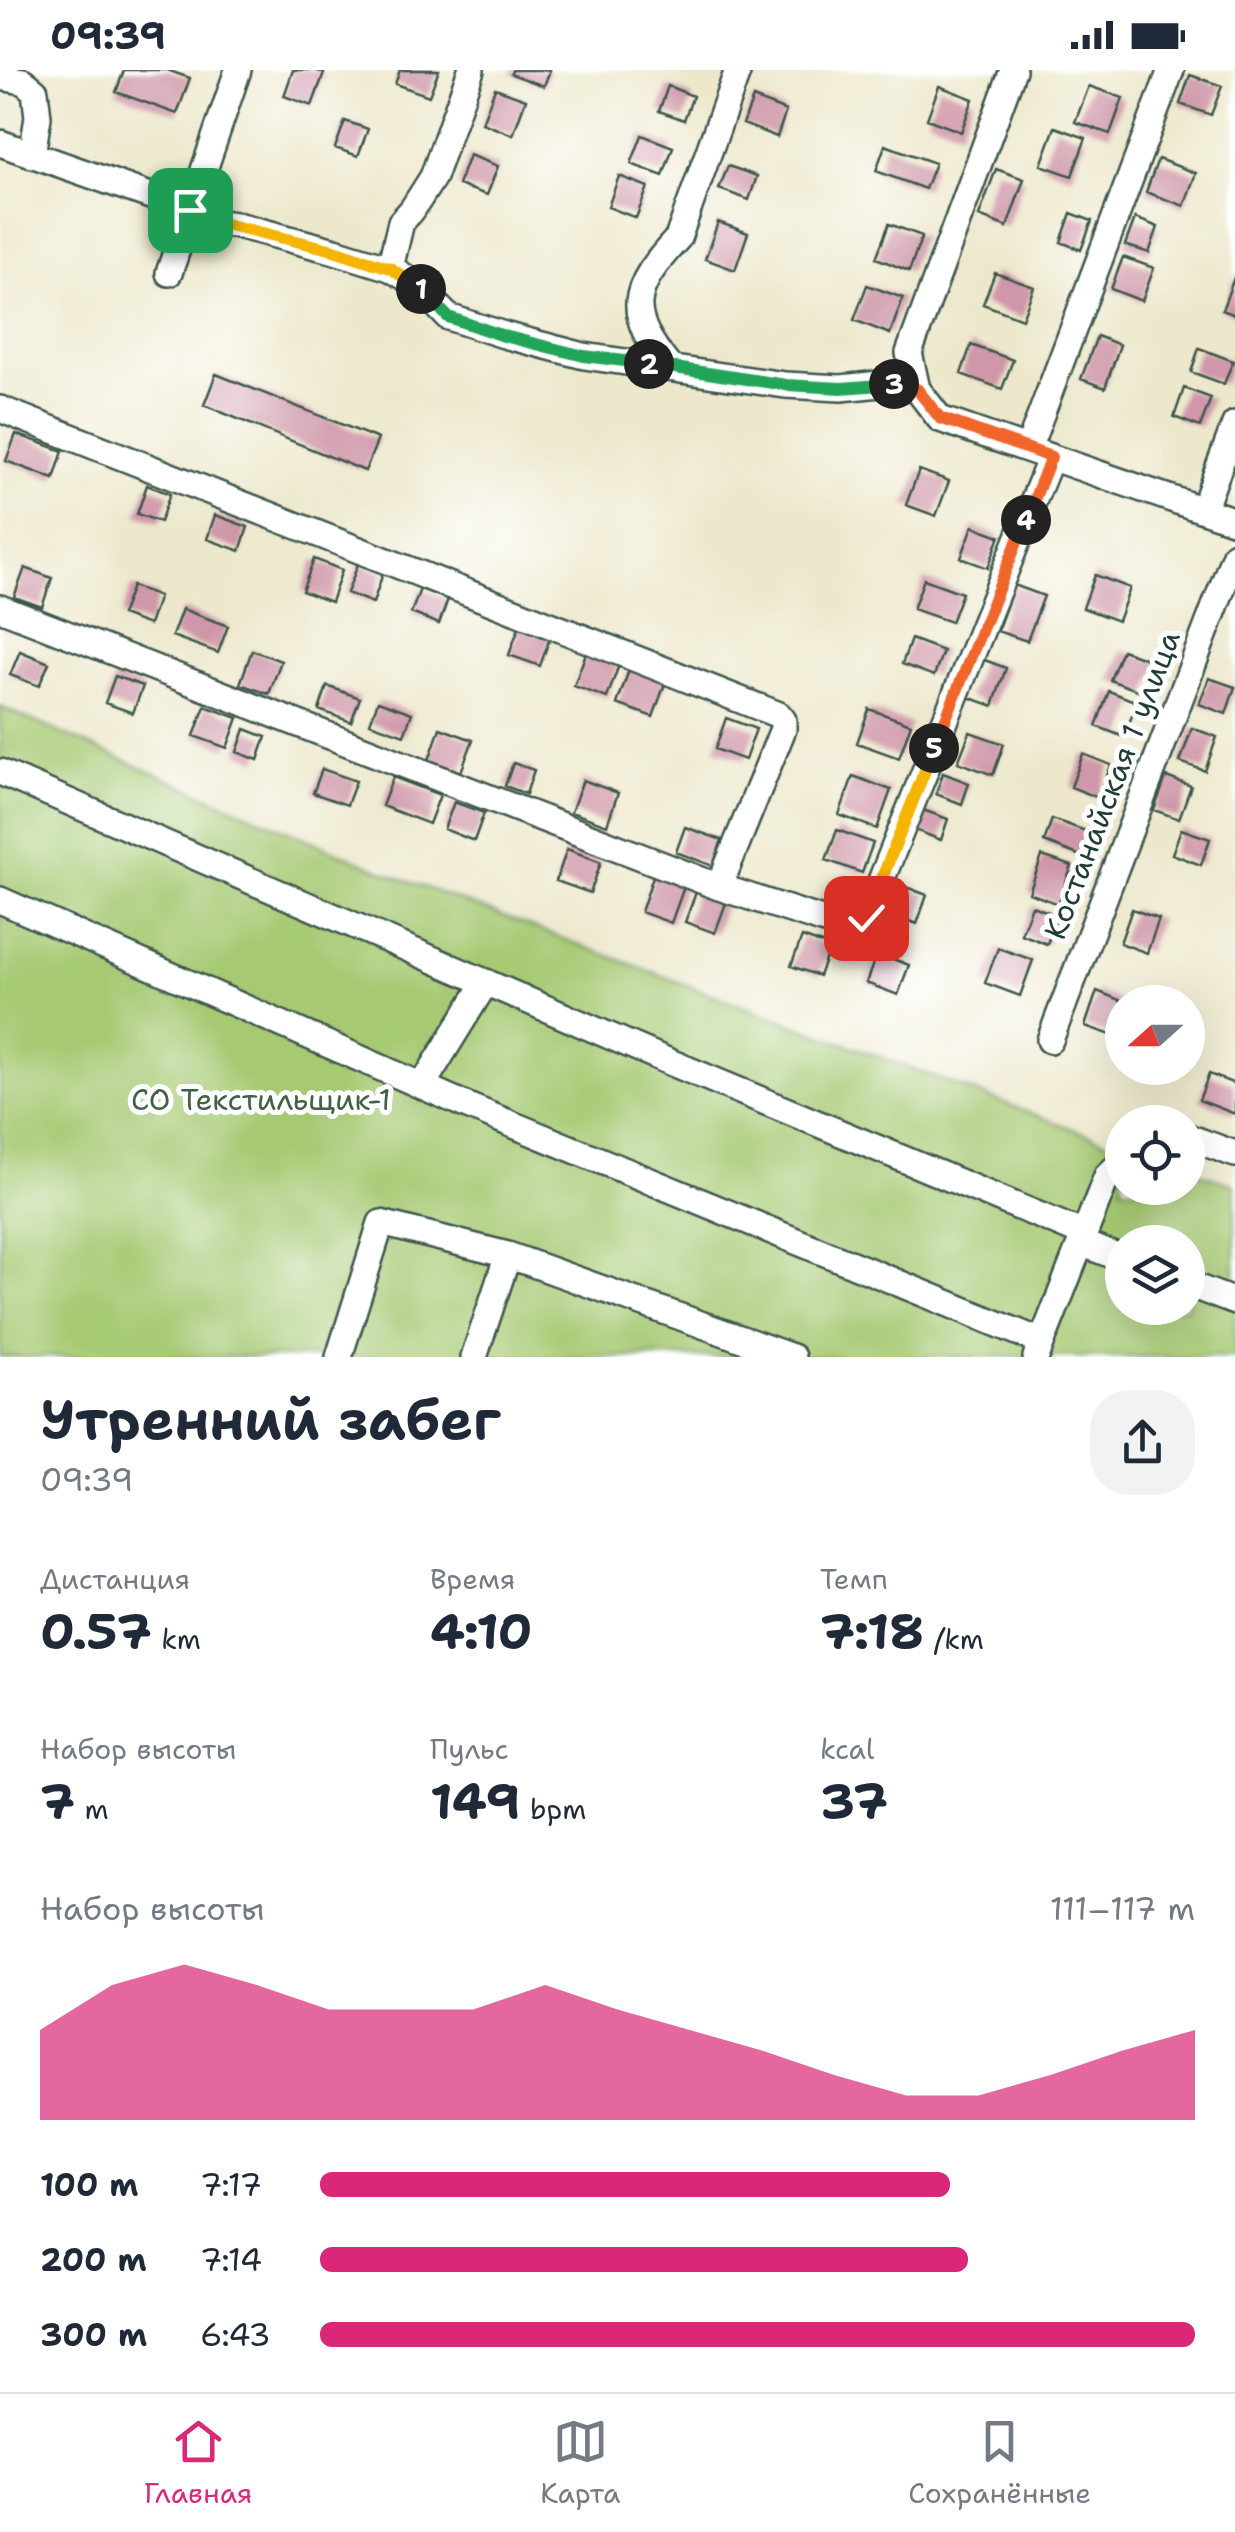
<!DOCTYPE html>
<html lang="ru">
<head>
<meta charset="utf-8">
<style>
	body { margin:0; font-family:"Shantell Sans",sans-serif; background:#f2f2f3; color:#1f2937; height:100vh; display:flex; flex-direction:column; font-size:38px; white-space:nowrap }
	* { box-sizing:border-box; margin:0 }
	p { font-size:32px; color:#747a83 }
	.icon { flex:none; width:55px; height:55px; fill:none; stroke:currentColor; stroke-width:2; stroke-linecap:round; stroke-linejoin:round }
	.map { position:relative; height:1287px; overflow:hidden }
	.sheet { display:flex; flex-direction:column; background:#fff; flex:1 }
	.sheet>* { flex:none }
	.needle { width:65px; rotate:249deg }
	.tools { position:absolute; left:1105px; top:915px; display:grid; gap:20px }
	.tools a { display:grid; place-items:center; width:100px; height:100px; border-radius:50%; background:#fff; box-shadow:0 10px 40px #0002; font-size:50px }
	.pin { position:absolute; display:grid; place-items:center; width:85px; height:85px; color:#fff; margin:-42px; border-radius:20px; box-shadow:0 5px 15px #0006 }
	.km { position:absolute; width:50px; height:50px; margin:-25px; border-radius:50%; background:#222; color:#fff; font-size:28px; line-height:50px; text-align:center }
	.round { display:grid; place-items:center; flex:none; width:105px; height:105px; border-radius:40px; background:#f2f2f3 }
	.headline { display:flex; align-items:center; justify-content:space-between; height:170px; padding:0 40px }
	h1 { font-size:55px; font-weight:700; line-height:75px }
	.stats { display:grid; grid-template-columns:repeat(3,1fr); gap:15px; height:170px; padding:10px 40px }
	.stats div { display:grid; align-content:center }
	.stats b { font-size:50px; font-weight:700 }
	.stats small { font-size:28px; font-weight:400 }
	.stats p { font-size:28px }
	.chart { height:280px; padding:20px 40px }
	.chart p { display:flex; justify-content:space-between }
	.chart svg { width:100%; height:180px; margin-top:10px; fill:#db2777; opacity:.7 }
	ul { padding:0 40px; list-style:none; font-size:32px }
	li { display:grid; grid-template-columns:160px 120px 1fr; align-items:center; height:75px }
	li i { height:25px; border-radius:12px; background:#db2777 }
	.status { display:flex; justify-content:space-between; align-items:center; height:70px; padding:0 50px; background:#fff; direction:ltr }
	.status svg { height:28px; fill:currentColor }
	.tabs { display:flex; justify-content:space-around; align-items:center; height:140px; border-top:2px solid #e0e1e3; background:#fff; font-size:28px; color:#747a83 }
	.tabs a { display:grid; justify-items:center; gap:5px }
	.tabs .current { color:#db2777 }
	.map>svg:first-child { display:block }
	.green { fill:#a6c972; stroke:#628353; stroke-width:2.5; fill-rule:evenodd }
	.building { fill:#cf97a9 }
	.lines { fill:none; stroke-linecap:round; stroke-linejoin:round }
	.minor-casing { stroke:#3e574b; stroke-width:30 }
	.minor { stroke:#fff; stroke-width:25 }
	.split-1-casing { stroke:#fff; stroke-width:20 }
	.split-2-casing { stroke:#fff; stroke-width:20 }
	.split-3-casing { stroke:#fff; stroke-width:20 }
	.split-4-casing { stroke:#fff; stroke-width:20 }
	.split-5-casing { stroke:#fff; stroke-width:20 }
	.split-6-casing { stroke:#fff; stroke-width:20 }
	.split-1 { stroke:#f5b400; stroke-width:12 }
	.split-2 { stroke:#22a559; stroke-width:12 }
	.split-3 { stroke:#22a559; stroke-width:12 }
	.split-4 { stroke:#f0652b; stroke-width:12 }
	.split-5 { stroke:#f0652b; stroke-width:12 }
	.split-6 { stroke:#f5b400; stroke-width:12 }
	.labels { text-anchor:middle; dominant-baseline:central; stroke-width:10; stroke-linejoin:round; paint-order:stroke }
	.street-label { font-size:30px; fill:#1f3d34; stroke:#fff }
	.park-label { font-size:30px; fill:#416044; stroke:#fff }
</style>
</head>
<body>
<div class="status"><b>09:39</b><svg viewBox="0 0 49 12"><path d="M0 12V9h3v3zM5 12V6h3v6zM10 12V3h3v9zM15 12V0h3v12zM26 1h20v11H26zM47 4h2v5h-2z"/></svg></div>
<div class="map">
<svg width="1235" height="1287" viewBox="0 0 1235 1287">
	<rect width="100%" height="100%" fill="#fff"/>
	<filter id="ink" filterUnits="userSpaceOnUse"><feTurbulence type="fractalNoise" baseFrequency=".01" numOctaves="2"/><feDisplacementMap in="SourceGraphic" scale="20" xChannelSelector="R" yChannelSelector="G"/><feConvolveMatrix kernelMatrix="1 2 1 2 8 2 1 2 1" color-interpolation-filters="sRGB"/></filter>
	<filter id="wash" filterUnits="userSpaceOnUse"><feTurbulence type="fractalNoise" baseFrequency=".0048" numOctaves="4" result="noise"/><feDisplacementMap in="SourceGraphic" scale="40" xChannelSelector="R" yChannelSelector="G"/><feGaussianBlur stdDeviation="2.25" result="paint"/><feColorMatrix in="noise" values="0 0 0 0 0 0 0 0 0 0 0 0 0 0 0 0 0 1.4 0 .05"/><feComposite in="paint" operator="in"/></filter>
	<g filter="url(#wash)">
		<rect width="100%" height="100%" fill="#ede8cc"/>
		<!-- green -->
		<path class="green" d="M0,637l386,166 736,274v41h66v-19l47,16v172h-1235zM1122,1172h66v66h-66z"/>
		<g id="blocks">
			<!-- building -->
			<path class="building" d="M124,0h43l23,8 -13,36 -61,-22z
				M293,0h22l9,3 -12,33 -28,-10z
				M400,0h39l-10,26 -34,-12z
				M512,0h38l-6,16 -33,-12z
				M1190,5l32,11 -11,29 -31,-11z
				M668,16l25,10 -9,24 -25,-9z
				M939,16l34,13 -12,33 -34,-13z
				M1089,16l34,12 -13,36 -35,-12z
				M495,18l31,11 -13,36 -31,-12z
				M753,28l33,13 -9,26 -34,-13z
				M345,51l23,8 -10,27 -23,-8z
				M1055,57l31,11 -14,38 -31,-11z
				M642,65l31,12 -10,29 -32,-12z
				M885,75l50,18 -10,26 -49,-18z
				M469,85l29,11 -11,29 -29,-10z
				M1158,89l38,14 -12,33 -38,-14z
				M728,96l29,10 -8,24 -30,-11z
				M996,99l28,10 -17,48 -28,-11z
				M619,106l29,11 -12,31 -28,-11z
				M1071,143l21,8 -11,29 -20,-8z
				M1135,148l23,9 -9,26 -24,-8z
				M718,152l30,11 -13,37 -30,-11z
				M889,154l33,12 -13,35 -33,-13z
				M1123,187l31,11 -12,33 -31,-12z
				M995,203l39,14 -12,32 -39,-15z
				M1235,205v40l-13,-5z
				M867,215l36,13 -13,36 -36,-14z
				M1097,266l23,9 -15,43 -24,-9z
				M971,275l42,15 -11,29 -41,-15z
				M1199,278l34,13 -9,23 -33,-12z
				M216,304l162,65 -13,32 -161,-66z
				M1184,318l27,10 -11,29 -26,-10z
				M16,364l47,17 -9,28 -48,-18z
				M919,400l30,11 -13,35 -30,-11z
				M147,415l23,9 -10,28 -23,-8z
				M215,445l33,12 -8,24 -33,-12z
				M973,456l27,10 -12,32 -27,-10z
				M314,489l28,11 -11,32 -29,-11z
				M358,494l25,9 -10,30 -26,-10z
				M25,498l27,10 -10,29 -28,-10z
				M1095,505l35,13 -12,33 -35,-13z
				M924,509l38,14 -11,29 -38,-13z
				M1014,515l30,11 -17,45 -30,-10z
				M132,516l27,10 -10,29 -28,-10z
				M420,519l28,10 -9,25 -28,-11z
				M182,539l46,17 -10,27 -46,-17z
				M520,554l31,11 -11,31 -31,-11z
				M911,569l32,12 -9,25 -32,-12z
				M252,580l29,11 -12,33 -29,-10z
				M587,580l33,12 -13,36 -33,-12z
				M1122,580l36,13 -11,31 -37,-14z
				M20,581l29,12 -10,23 -29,-11z
				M982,589l24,9 -13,38 -25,-9z
				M630,597l36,14 -13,36 -36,-13z
				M115,606l28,10 -10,27 -28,-10z
				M1209,608l26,9 -9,27 -27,-10z
				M327,616l33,12 -9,24 -32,-12z
				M1109,621l28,11 -13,35 -28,-11z
				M378,631l34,12 -8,22 -34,-12z
				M205,636l33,12 -11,30 -33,-12z
				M869,639l42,15 -12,34 -42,-15z
				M726,648l30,11 -11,31 -30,-11z
				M440,658l33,12 -12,32 -32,-12z
				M1192,658l25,9 -12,34 -25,-9z
				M245,659l21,8 -8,23 -21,-8z
				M970,662l34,12 -11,31 -35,-13z
				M1083,684l28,11 -12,33 -28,-11z
				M513,693l21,7 -8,24 -21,-8z
				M322,699l34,12 -9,24 -34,-12z
				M943,703l26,10 -7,21 -26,-10z
				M853,706l38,14 -14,39 -38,-14z
				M393,707l47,18 -11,29 -47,-18z
				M1166,707l25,9 -12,33 -25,-9z
				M583,710l35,13 -11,32 -36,-13z
				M454,732l30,11 -10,28 -30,-12z
				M923,740l25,9 -7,21 -26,-10z
				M1052,749l45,16 -8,24 -45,-17z
				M685,757l37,13 -9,26 -37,-14z
				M1181,759l29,10 -9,26 -29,-11z
				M837,760l36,13 -11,30 -36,-13z
				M567,779l34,13 -11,31 -34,-12z
				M1042,786l30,10 -14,38 -29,-11z
				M654,803l31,11 -14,39 -30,-11z
				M898,814l29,11 -10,29 -30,-11z
				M696,822l30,11 -11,30 -30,-11z
				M1032,836l25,9 -10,29 -26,-10z
				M1132,839l27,10 -12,34 -27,-10z
				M802,867l28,10 -11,29 -28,-10z
				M998,878l35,12 -13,36 -35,-13z
				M877,883l32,12 -11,30 -32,-12z
				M1097,921l25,10v11l-8,24 -29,-10z
				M1209,1004l26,10v30l-36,-14z"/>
		</g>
	</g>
	<g filter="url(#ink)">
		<use href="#blocks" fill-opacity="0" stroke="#3e574b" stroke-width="2.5"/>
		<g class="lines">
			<defs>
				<path id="minor" d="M1013,0l-104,283 8,36 23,30 295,102
					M0,7l23,4 12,10 3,26 -6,38
					M0,73l190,67 26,12 21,3 98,26 55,17 25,15 33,34 56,18 80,21 201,29 56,3 49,-5 27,6
					M390,198l11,-46 11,-12 21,-33 38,-107
					M169,203l69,-203
					M670,298c-46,-56 -39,-79 8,-130l60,-168
					M0,339l779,306 4,5v9l-64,158
					M1028,379l143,-379
					M1203,440l32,-86
					M0,538l719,279 131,42 11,-3 5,-8 185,-461
					M0,702l672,291 412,171
					M0,830l470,207 572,235
					M1050,970l185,-486
					M422,1016l64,-104
					M1188,1067l47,17
					M1081,1173l41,16
					M508,1185l284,102
					M1188,1214l47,18
					M339,1287l42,-134 127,32 -34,102
					M1036,1287l71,-181 15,-14"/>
			</defs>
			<!-- minor casing -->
			<use href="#minor" class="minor-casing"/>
			<!-- minor -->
			<use href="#minor" class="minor"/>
		</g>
	</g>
	<g class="lines" filter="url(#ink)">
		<defs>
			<path id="split-1" d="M190,140l26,12 118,28 56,18 31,21"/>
			<path id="split-2" d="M421,219l27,28 56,19 80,20 65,8"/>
			<path id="split-3" d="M649,294l137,21 55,3 53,-4"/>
			<path id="split-4" d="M894,314l23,5 23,29 111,39 -25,63"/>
			<path id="split-5" d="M934,678l92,-228"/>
			<path id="split-6" d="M866,848l68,-170"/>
		</defs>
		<!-- split-1 casing -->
		<use href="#split-1" class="split-1-casing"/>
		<!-- split-2 casing -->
		<use href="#split-2" class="split-2-casing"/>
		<!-- split-3 casing -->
		<use href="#split-3" class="split-3-casing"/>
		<!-- split-4 casing -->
		<use href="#split-4" class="split-4-casing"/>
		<!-- split-5 casing -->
		<use href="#split-5" class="split-5-casing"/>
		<!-- split-6 casing -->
		<use href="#split-6" class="split-6-casing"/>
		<!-- split-1 -->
		<use href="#split-1" class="split-1"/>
		<!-- split-2 -->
		<use href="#split-2" class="split-2"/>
		<!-- split-3 -->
		<use href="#split-3" class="split-3"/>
		<!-- split-4 -->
		<use href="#split-4" class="split-4"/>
		<!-- split-5 -->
		<use href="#split-5" class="split-5"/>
		<!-- split-6 -->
		<use href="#split-6" class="split-6"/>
	</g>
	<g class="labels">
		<!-- street labels -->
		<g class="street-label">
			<text transform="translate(1112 715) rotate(-69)">Костанайская 1 улица</text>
		</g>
		<!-- park labels -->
		<g class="park-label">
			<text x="261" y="1029">СО Текстильщик-1</text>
		</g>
	</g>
</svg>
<div class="tools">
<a><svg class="needle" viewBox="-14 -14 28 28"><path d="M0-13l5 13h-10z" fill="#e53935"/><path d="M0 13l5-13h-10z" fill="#747a83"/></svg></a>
<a><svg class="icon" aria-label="locate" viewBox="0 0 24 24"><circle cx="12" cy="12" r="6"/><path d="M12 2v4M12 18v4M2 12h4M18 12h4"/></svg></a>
<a><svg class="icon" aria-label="layers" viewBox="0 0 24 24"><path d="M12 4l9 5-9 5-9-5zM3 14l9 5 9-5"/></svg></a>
</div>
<div class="pin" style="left:190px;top:140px;background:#1e9e55"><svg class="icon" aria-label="arrive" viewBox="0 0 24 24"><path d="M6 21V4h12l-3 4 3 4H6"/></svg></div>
<div class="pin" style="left:866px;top:848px;background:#d93025"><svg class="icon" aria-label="check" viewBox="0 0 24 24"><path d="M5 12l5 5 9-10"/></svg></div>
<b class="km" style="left:421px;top:219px">1</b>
<b class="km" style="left:649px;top:294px">2</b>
<b class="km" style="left:894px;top:314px">3</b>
<b class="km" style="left:1026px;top:450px">4</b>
<b class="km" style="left:934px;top:678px">5</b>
</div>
<section class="sheet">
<div class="headline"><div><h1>Утренний забег</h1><p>09:39</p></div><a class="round"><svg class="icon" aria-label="share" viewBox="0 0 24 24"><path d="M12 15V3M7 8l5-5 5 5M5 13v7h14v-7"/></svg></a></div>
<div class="stats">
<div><p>Дистанция</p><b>0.57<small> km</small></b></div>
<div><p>Время</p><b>4:10</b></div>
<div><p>Темп</p><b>7:18<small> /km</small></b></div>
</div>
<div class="stats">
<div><p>Набор высоты</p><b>7<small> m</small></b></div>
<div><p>Пульс</p><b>149<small> bpm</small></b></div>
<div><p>kcal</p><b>37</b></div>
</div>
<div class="chart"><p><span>Набор высоты</span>111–117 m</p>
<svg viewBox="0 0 160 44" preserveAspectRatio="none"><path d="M0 44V22L10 11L20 6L30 11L40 17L50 17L60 17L70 11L80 17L90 22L100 27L110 33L120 38L130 38L140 33L150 27L160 22V44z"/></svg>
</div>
<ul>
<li><b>100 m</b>7:17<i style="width:72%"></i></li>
<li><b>200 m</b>7:14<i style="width:74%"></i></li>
<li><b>300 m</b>6:43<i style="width:100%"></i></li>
</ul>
</section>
<nav class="tabs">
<a class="current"><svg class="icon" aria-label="home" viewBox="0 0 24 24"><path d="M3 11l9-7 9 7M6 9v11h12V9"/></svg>Главная</a>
<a><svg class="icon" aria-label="map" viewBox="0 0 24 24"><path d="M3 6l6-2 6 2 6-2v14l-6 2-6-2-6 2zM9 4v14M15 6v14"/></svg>Карта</a>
<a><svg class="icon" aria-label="saved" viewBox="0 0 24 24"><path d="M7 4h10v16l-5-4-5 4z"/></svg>Сохранённые</a>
</nav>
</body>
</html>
